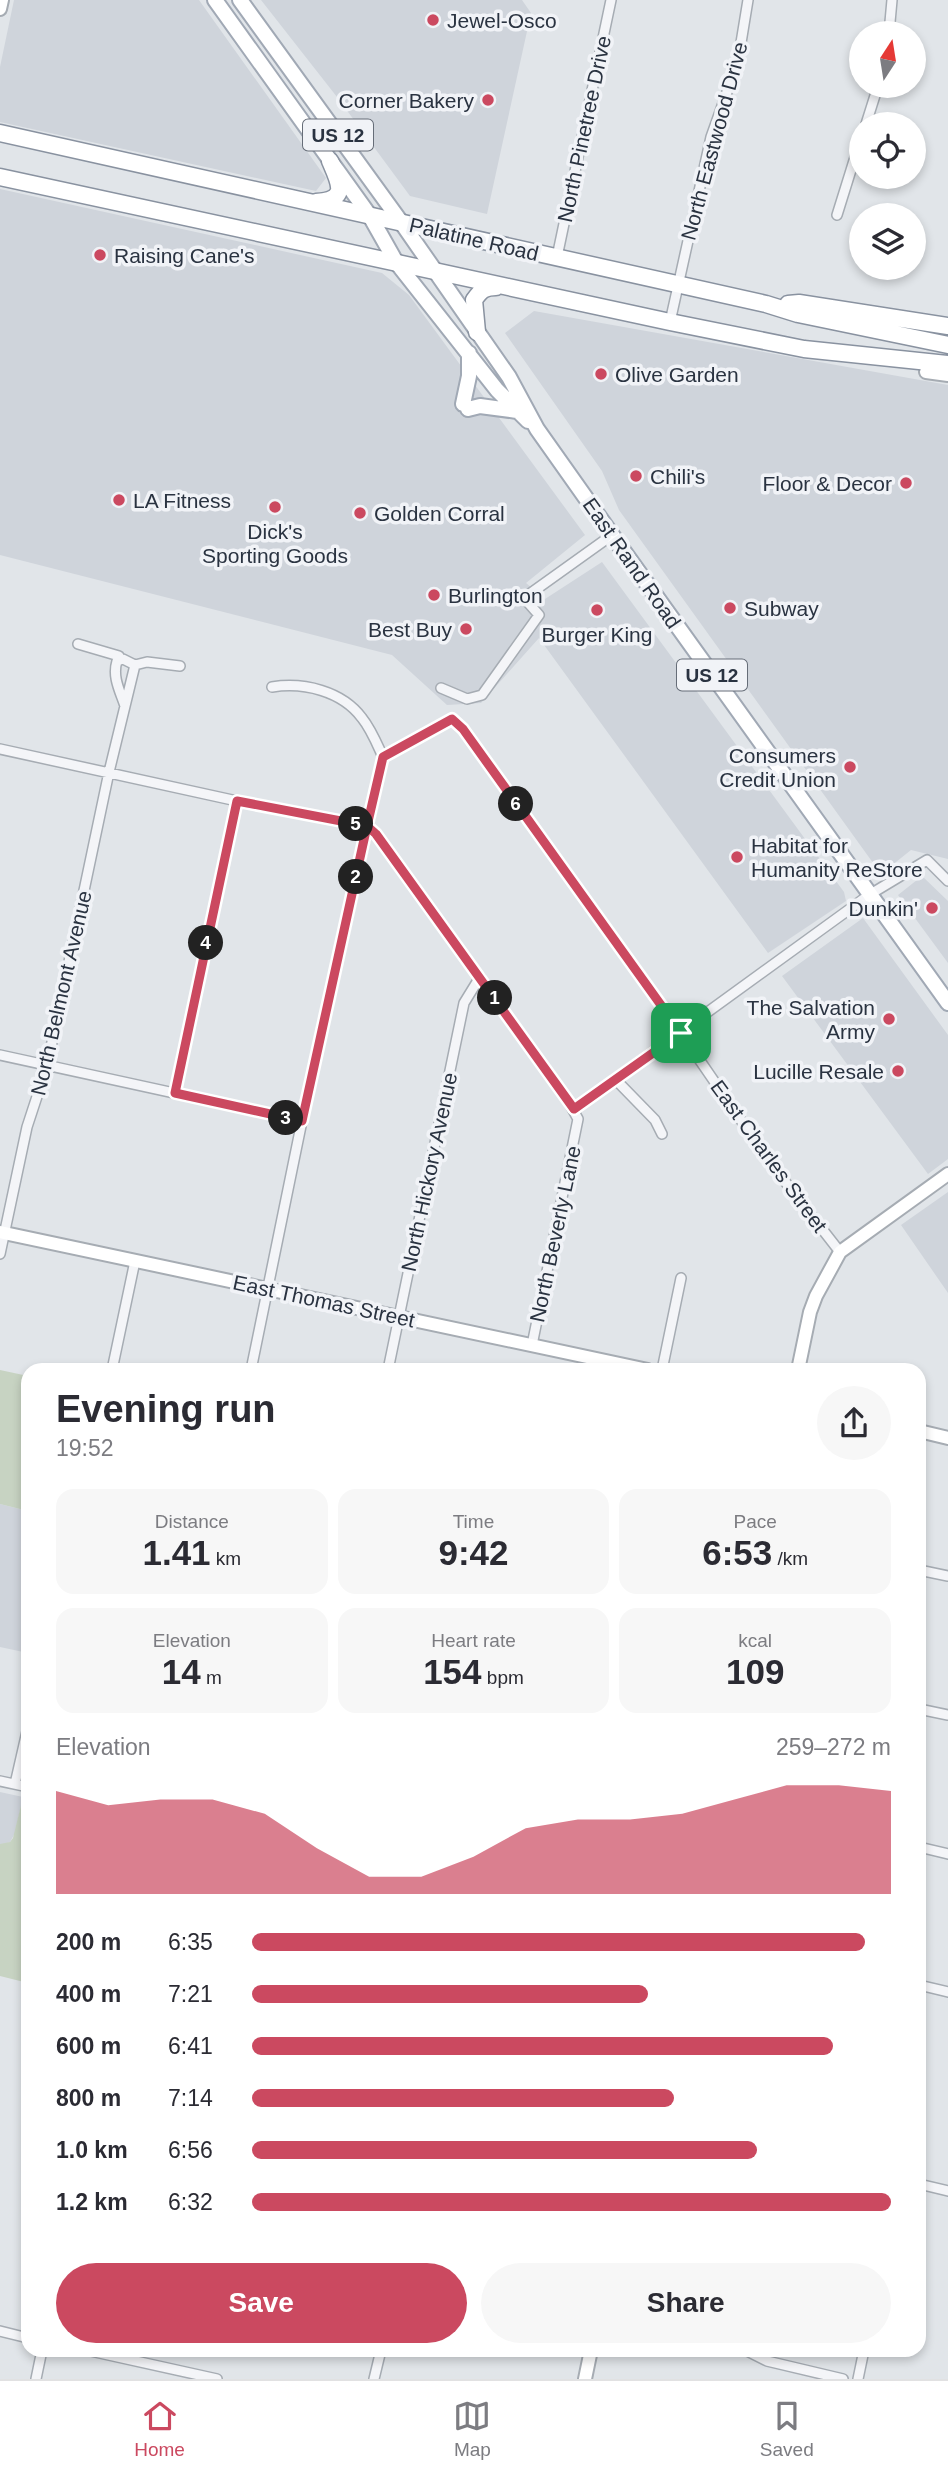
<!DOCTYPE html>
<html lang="en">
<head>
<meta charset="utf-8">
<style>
	body { margin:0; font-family:Helvetica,sans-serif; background:#f7f7f7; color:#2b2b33; height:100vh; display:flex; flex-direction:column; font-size:26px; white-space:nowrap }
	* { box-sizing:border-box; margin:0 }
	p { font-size:23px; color:#7c7c81 }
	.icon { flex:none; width:38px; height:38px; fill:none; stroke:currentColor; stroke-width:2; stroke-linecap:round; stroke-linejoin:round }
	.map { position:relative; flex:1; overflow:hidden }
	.drawer { position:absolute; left:21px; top:1363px; width:905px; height:994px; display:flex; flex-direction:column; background:#fff; border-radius:21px; box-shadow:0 4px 10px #0003 }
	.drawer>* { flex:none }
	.needle { width:46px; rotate:12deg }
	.buttons { position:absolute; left:849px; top:21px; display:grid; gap:14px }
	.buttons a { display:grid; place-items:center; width:77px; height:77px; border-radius:50%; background:#fff; box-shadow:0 4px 10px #0003; font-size:35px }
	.pin { position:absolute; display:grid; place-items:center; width:60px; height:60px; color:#fff; margin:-30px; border-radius:14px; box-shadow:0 4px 10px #0006 }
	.km { position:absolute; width:35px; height:35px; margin:-18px; border-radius:50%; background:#222; color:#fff; font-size:19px; line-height:35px; text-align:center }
	.round { display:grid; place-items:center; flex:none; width:74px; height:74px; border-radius:37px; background:#f7f7f7 }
	.overview { display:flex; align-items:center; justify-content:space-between; height:119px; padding:0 35px }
	h1 { font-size:38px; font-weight:600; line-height:52px }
	.figures { display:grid; grid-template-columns:repeat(3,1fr); gap:10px; height:119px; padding:7px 35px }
	.figures div { display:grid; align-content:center; border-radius:18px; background:#f7f7f7; text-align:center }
	.figures b { font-size:35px; font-weight:600 }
	.figures small { font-size:19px; font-weight:400 }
	.figures p { font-size:19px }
	.chart { height:196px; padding:14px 35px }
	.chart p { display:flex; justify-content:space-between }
	.chart svg { width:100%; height:126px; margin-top:7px; fill:#cb4960; opacity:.7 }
	.action { display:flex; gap:14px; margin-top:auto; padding:14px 35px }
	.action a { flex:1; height:80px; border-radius:42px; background:#cb4960; color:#fff; font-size:28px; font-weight:600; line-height:80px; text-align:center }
	.action a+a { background:#f7f7f7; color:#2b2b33 }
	ul { padding:0 35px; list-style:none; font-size:23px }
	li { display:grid; grid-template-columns:112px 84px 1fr; align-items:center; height:52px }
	li i { height:18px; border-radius:9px; background:#cb4960 }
	.menu { display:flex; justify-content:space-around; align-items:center; height:98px; border-top:2px solid #e1e1e2; background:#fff; font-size:19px; color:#7c7c81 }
	.menu a { display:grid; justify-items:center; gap:4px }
	.menu .current { color:#cb4960 }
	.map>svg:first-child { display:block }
	.built { fill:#cfd4db }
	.green { fill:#c7d3c2 }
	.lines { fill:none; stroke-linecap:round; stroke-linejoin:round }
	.street-casing { stroke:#a6acb3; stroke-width:12 }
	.secondary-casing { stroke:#a6acb3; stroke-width:16 }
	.primary-casing { stroke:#a1a9b5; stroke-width:18 }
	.highway-casing { stroke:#8992a0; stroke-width:19 }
	.street { stroke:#f4f5f8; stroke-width:9 }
	.secondary { stroke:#fff; stroke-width:12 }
	.primary { stroke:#fff; stroke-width:14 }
	.highway { stroke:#fff; stroke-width:16 }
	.route-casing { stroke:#fff; stroke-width:14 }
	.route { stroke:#cb4960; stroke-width:9 }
	.poi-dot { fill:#cb4960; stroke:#f1f3f7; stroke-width:2.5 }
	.labels { text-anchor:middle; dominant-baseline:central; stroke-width:7; stroke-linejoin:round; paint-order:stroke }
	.shield { fill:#f1f3f7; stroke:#666d78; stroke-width:2 }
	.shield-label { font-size:19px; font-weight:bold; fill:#2a3341 }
	.poi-label { font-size:21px; fill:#2a3341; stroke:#f1f3f7; text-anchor:start }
	.street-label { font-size:21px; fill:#2a3341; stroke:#f1f3f7 }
</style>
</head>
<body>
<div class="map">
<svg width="948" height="2379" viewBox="0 0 948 2379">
	<rect width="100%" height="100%" fill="#e1e5e9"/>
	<!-- built -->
	<path class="built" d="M14,0h185l127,178 -10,13 -316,-69v-55z
		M261,0h261l9,13 -44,201 -77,-18 -73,-99z
		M0,189l382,84 27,22 176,240 -59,48 19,16 57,-37 242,330 2,9 -78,52 -229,-315 -58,65 -34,2 -55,-50 -392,-100z
		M534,311l414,74v474l-37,-9 -30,24 -262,-364 -17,-39 -97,-138z
		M922,876l26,25v62l-50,-68z
		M863,918l85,117v124l-20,15 -146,-198z
		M948,1192v101l-47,-68z
		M0,1504l28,7v142l-28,-6z
		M0,1792l23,5 -8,36 -5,9 -7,3 -3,-1z"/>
	<!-- green -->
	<path class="green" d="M0,1370l28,6v135l-28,-7z
		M23,1797l5,2v184l-28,-7v-132l10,-2 3,-4z"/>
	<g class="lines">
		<defs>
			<path id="street" d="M889,33l3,-33
				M866,124l12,-38
				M837,215l24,-77
				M557,257l54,-257
				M670,322l41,-185 27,-76 10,-61
				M78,644l41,12 1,4
				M135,665l12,-3 33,4
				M272,687c32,-5 70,4 90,31 9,11 15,26 21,39
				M441,688l26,11 15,-4 57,-80 -15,-17 88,-63
				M0,749l237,52 130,25 9,8 191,265 11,20 -46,226
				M383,757l69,-38 11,10 218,304 88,128 71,91
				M0,1055l302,66
				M615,1079l40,41 7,14
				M175,1093l62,-292
				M574,1109l295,-214 58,-35 21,21
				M0,1254l27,-127 20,-61 62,-294 26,-107 -12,-6 -6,2c-5,16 3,30 8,45
				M112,1370l23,-109
				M251,1370l51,-249 81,-364
				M388,1370l76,-367 16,-26
				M662,1370l19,-92
				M919,1570l29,6
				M919,1709l29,6
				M0,1781l28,6
				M15,1784l13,-57
				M919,1847l29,7
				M919,1985l29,7
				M919,2184l29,7
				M0,2331l28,7
				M86,2350l131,29
				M745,2350l22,11 76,18
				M36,2379l6,-29
				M374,2379l7,-29
				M858,2379l6,-29"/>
			<path id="secondary" d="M0,9l2,-9
				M926,372l22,3
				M0,1232l648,138
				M798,1370l12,-58 6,-16 24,-44 108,-78
				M919,1431l29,7
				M585,2379l6,-29"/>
			<path id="primary" d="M215,0l155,216 26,46 101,128 31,31
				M240,0l161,222 108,155 28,52 75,106 336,468
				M463,404l6,-28v-23
				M468,409l12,-3 37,5"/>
			<path id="highway" d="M0,133l766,171 32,10 150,31
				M0,177l670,145 134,27 144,15
				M316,202c33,-2 24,-18 14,-41
				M788,304l11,-1 149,23
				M477,332l-3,-32c7,-10 11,-13 22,-13"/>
		</defs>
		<!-- street casing -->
		<use href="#street" class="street-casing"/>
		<!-- secondary casing -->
		<use href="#secondary" class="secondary-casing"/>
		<!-- primary casing -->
		<use href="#primary" class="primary-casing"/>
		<!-- highway casing -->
		<use href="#highway" class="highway-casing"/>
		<!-- street -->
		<use href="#street" class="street"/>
		<!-- secondary -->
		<use href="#secondary" class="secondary"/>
		<!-- primary -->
		<use href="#primary" class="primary"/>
		<!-- highway -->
		<use href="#highway" class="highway"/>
	</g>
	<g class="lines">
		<defs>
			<path id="route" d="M681,1033l-107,76 -198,-275 -9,-8 -65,295 -127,-28 62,-292 130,25 16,-69 69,-38 11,10 218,304"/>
		</defs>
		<!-- route casing -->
		<use href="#route" class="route-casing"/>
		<!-- route -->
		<use href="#route" class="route"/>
	</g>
	<!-- markers -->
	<g class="poi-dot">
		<circle cx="433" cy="20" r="7"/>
		<circle cx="488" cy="100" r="7"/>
		<circle cx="100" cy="255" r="7"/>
		<circle cx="601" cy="374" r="7"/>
		<circle cx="636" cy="476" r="7"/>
		<circle cx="906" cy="483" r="7"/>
		<circle cx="119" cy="500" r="7"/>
		<circle cx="275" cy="507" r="7"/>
		<circle cx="360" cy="513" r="7"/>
		<circle cx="434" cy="595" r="7"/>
		<circle cx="730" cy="608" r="7"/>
		<circle cx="597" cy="610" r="7"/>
		<circle cx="466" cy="629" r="7"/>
		<circle cx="850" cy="767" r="7"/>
		<circle cx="737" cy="857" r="7"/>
		<circle cx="932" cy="908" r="7"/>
		<circle cx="889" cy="1019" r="7"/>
		<circle cx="898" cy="1071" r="7"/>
	</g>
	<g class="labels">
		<!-- shield labels -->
		<g class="shield">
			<rect x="303" y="119.5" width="70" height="31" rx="5"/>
			<rect x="677" y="659.5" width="70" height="31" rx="5"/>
		</g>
		<g class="shield-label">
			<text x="338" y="135">US 12</text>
			<text x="712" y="675">US 12</text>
		</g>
		<!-- poi labels -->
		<g class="poi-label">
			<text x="447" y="20">Jewel-Osco</text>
			<text x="474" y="100" text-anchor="end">Corner Bakery</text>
			<text x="114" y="255">Raising Cane's</text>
			<text x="615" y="374">Olive Garden</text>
			<text x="650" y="476">Chili's</text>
			<text x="892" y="483" text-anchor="end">Floor &amp; Decor</text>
			<text x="133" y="500">LA Fitness</text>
			<text x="374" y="513">Golden Corral</text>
			<text x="275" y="531" text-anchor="middle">Dick's<tspan x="275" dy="24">Sporting Goods</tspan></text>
			<text x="448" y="595">Burlington</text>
			<text x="744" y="608">Subway</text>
			<text x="452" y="629" text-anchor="end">Best Buy</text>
			<text x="597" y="634" text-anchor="middle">Burger King</text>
			<text x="836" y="755" text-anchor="end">Consumers<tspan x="836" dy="24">Credit Union</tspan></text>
			<text x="751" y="845">Habitat for<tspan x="751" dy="24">Humanity ReStore</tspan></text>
			<text x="918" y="908" text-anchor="end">Dunkin'</text>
			<text x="875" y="1007" text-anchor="end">The Salvation<tspan x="875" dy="24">Army</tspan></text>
			<text x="884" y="1071" text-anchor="end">Lucille Resale</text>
		</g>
		<!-- street labels -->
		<g class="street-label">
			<text transform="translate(584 129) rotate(-78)">North Pinetree Drive</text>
			<text transform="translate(714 141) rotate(-75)">North Eastwood Drive</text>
			<text transform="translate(474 239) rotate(13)">Palatine Road</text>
			<text transform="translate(632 563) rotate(55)">East Rand Road</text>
			<text transform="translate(61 993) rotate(-77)">North Belmont Avenue</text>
			<text transform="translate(769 1156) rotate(54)">East Charles Street</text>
			<text transform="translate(429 1172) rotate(-78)">North Hickory Avenue</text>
			<text transform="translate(555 1234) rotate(-78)">North Beverly Lane</text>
			<text transform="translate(324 1301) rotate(12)">East Thomas Street</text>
		</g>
	</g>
</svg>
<div class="buttons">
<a><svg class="needle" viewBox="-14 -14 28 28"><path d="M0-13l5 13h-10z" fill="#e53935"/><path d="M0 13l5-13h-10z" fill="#7c7c81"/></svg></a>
<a><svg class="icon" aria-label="locate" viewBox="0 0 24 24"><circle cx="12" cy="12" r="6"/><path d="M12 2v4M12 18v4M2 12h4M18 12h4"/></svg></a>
<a><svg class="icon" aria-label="layers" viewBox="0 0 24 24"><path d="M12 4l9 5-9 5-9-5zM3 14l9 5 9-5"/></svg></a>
</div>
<div class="pin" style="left:681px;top:1033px;background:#1e9e55"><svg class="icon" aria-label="arrive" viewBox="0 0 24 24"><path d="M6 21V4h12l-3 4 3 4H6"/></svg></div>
<b class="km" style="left:495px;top:998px">1</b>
<b class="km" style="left:356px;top:877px">2</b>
<b class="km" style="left:286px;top:1118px">3</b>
<b class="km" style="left:206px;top:943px">4</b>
<b class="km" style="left:356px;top:824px">5</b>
<b class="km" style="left:516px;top:804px">6</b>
<section class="drawer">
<div class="overview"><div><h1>Evening run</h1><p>19:52</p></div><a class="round"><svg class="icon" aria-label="share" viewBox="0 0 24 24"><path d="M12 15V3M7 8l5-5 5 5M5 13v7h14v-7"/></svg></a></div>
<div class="figures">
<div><p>Distance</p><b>1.41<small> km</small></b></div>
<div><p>Time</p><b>9:42</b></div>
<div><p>Pace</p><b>6:53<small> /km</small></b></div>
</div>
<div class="figures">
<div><p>Elevation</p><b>14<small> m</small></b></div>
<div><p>Heart rate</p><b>154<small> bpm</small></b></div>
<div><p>kcal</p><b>109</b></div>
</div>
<div class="chart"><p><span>Elevation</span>259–272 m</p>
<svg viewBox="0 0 160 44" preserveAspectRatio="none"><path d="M0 44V8L10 13L20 11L30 11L40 16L50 28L60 38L70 38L80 31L90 21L100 18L110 18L120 16L130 11L140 6L150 6L160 8V44z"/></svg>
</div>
<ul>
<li><b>200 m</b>6:35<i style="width:96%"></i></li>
<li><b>400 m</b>7:21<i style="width:62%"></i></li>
<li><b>600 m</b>6:41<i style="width:91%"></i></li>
<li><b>800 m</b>7:14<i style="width:66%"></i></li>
<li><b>1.0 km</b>6:56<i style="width:79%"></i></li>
<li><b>1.2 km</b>6:32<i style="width:100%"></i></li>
</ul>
<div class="action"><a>Save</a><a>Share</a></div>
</section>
</div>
<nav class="menu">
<a class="current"><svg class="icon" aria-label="home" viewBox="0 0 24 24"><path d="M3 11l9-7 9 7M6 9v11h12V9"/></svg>Home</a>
<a><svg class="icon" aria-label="map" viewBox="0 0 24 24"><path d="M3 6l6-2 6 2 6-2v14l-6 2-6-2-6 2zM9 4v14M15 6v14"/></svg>Map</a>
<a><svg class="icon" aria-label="saved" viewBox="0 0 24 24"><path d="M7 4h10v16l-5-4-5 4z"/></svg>Saved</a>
</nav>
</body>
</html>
